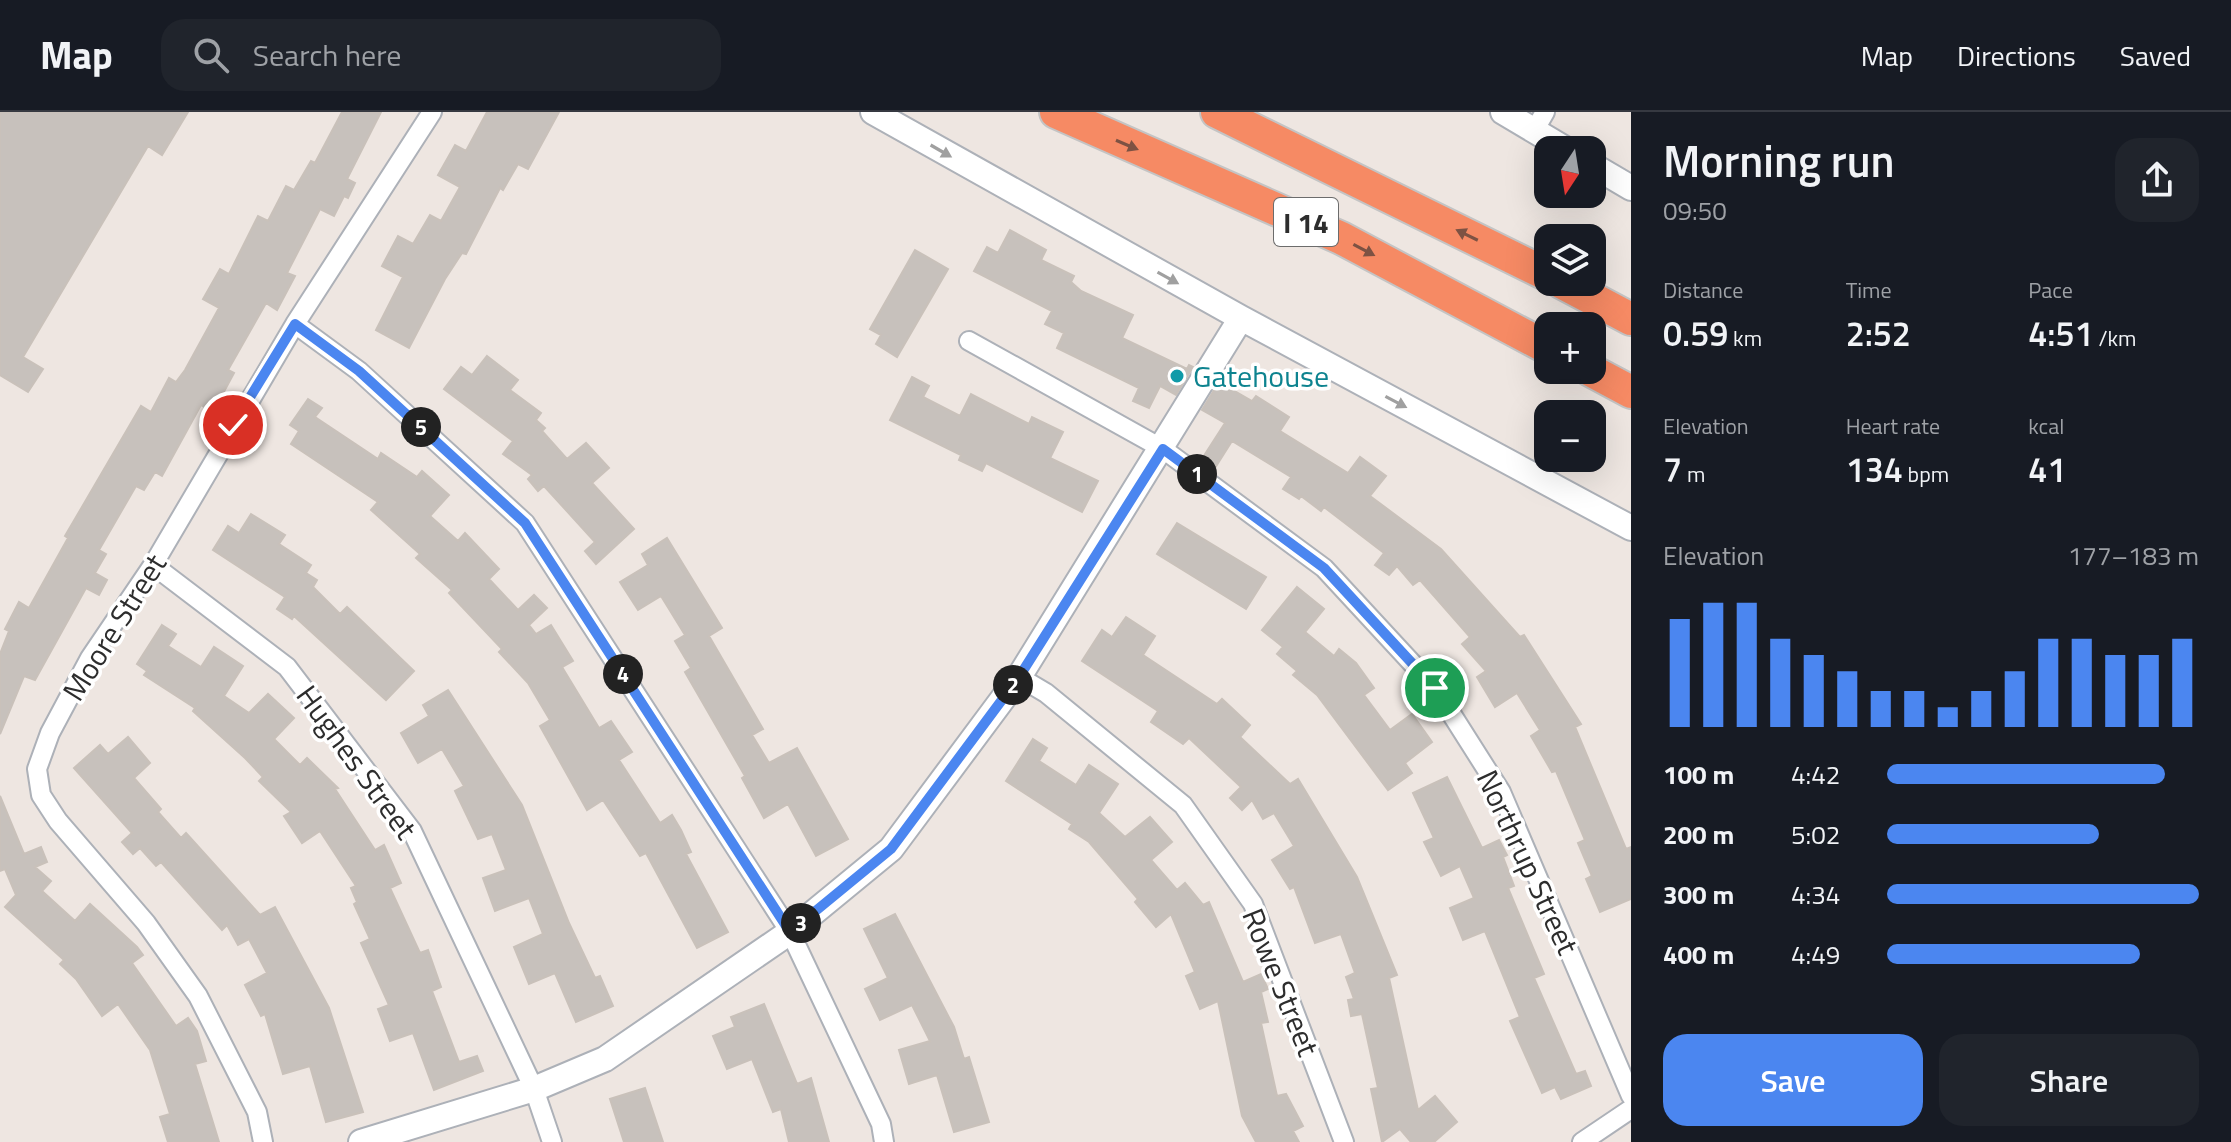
<!DOCTYPE html>
<html lang="en">
<head>
<meta charset="utf-8">
<style>
	body { margin:0; font-family:"Titillium Web",sans-serif; background:#20242c; color:#f1f3f6; height:100vh; display:flex; flex-direction:column; font-size:30px; white-space:nowrap }
	* { box-sizing:border-box; margin:0 }
	p { font-size:26px; color:#9ea1a6 }
	.icon { flex:none; width:44px; height:44px; fill:none; stroke:currentColor; stroke-width:2; stroke-linecap:round; stroke-linejoin:round }
	.map { position:relative; flex:1; overflow:hidden }
	.sheet { display:flex; flex-direction:column; background:#171b24; width:600px }
	.sheet>* { flex:none }
	.needle { width:52px; rotate:192deg }
	.controls { position:absolute; left:1534px; top:24px; display:grid; gap:16px }
	.controls a { display:grid; place-items:center; width:72px; height:72px; border-radius:16px; background:#171b24; box-shadow:0 8px 32px #0002; font-size:40px }
	.pin { position:absolute; display:grid; place-items:center; width:68px; height:68px; color:#fff; margin:-34px; border:4px solid #fff; border-radius:50%; box-shadow:0 2px 8px #0007 }
	.km { position:absolute; width:40px; height:40px; margin:-20px; border-radius:50%; background:#222; color:#fff; font-size:22px; line-height:40px; text-align:center }
	.round { display:grid; place-items:center; flex:none; width:84px; height:84px; border-radius:24px; background:#20242c }
	.head { display:flex; align-items:center; justify-content:space-between; height:136px; padding:0 32px }
	h1 { font-size:44px; font-weight:600; line-height:60px }
	.figures { display:grid; grid-template-columns:repeat(3,1fr); gap:12px; height:136px; padding:8px 32px }
	.figures div { display:grid; align-content:center }
	.figures b { font-size:34px; font-weight:600 }
	.figures small { font-size:22px; font-weight:400 }
	.figures p { font-size:22px }
	.chart { height:224px; padding:16px 32px }
	.chart p { display:flex; justify-content:space-between }
	.chart svg { width:100%; height:144px; margin-top:8px; stroke:#4b86f0; stroke-width:6 }
	.cta { display:flex; gap:16px; margin-top:auto; padding:16px 32px }
	.cta a { flex:1; height:92px; border-radius:24px; background:#4b86f0; color:#fff; font-size:32px; font-weight:600; line-height:92px; text-align:center }
	.cta a+a { background:#20242c; color:#f1f3f6 }
	ul { padding:0 32px; list-style:none; font-size:26px }
	li { display:grid; grid-template-columns:128px 96px 1fr; align-items:center; height:60px }
	li i { height:20px; border-radius:10px; background:#4b86f0 }
	header { display:flex; align-items:center; gap:48px; box-sizing:border-box; height:112px; padding:0 40px; background:#171b24; border-bottom:2px solid #363941 }
	header strong { font-size:38px }
	nav { display:flex; gap:44px; margin-inline-start:auto; font-size:28px }
	.search { width:560px; height:72px; background:#20242c; display:flex; align-items:center; gap:20px; box-sizing:border-box; padding:0 28px; border-radius:24px; color:#9ea1a6; font-size:30px }
	main { display:flex; flex:1; min-height:0 }
	.map>svg:first-child { display:block }
	.building { fill:#c7c1bc; stroke:#c9c1ba; stroke-width:2 }
	.lines { fill:none; stroke-linecap:round; stroke-linejoin:round }
	.street-casing { stroke:#adb1b8; stroke-width:22 }
	.secondary-casing { stroke:#adb1b8; stroke-width:28 }
	.highway-casing { stroke:#c4c4c4; stroke-width:36 }
	.street { stroke:#fff; stroke-width:18 }
	.secondary { stroke:#fff; stroke-width:24 }
	.highway { stroke:#f68a64; stroke-width:32 }
	.oneway { fill:#7d5243 }
	.oneway2 { fill:#a0a0a0 }
	.route-casing { stroke:#fff; stroke-width:16 }
	.route { stroke:#4b86f0; stroke-width:10 }
	.culture-dot { fill:#0f9aa8; stroke:#fff; stroke-width:3 }
	.labels { text-anchor:middle; dominant-baseline:central; stroke-width:7; stroke-linejoin:round; paint-order:stroke }
	.shield { fill:#fff; stroke:#6c6c6c; stroke-width:2 }
	.shield-label { font-size:28px; font-weight:bold; fill:#2d2d2d }
	.culture-label { font-size:30px; fill:#0d838f; stroke:#fff; text-anchor:start }
	.street-label { font-size:30px; fill:#2d2d2d; stroke:#fff }
</style>
</head>
<body>
<header>
<strong>Map</strong>
<div class="search"><svg class="icon" aria-label="search" viewBox="0 0 24 24"><circle cx="10" cy="10" r="6"/><path d="M15 15l6 6"/></svg>Search here</div>
<nav><a>Map</a><a>Directions</a><a>Saved</a></nav>
</header>
<main>
<div class="map">
<svg width="1631" height="1030" viewBox="0 0 1631 1030">
	<rect width="100%" height="100%" fill="#eee6e1"/>
	<!-- building -->
	<path class="building" d="M0,0h188l-26,43 -14,-9 -125,211 20,12 -15,23 -28,-17z
		M342,0h39l-34,67 8,4 -7,15 -4,-2 -10,20 -14,-7 -33,64 8,3 -18,34 -11,-7 -38,67 6,3 -21,39 -12,-7 -39,71 -7,-4 -11,18 -8,-4 -37,64 7,4 -11,19 12,7 -8,15 -13,-7 -51,92 -11,-4 -24,58v-80l9,-23 -4,-2 14,-27 10,6 39,-70 -3,-2 76,-130 10,6 18,-34 7,4 9,-12 34,-62 -16,-9 17,-30 9,5 29,-58 10,5 18,-35 8,4 17,-29 4,2z
		M487,0h72l-31,57 -10,-5 -15,26 -3,-2 -34,66 -4,-1 -17,26 -36,69 -33,-18 27,-53 -21,-11 16,-30 15,8 17,-29 11,6 19,-34 -22,-12 17,-30 11,6z
		M1010,118l36,20 -5,10 33,16 -3,6 10,9 52,24 -11,23 65,31 2,-4 4,2 -17,28 -16,-9 -11,22 -16,-7 6,-13 -82,-40 7,-15 -19,-9 7,-13 -78,-40 13,-24 11,6z
		M915,138l33,19 -51,88 -21,-13 5,-9 -11,-6z
		M487,244l31,24 -8,10 31,23 -5,7 9,8 -3,3 25,28 19,-16 23,25 -17,15 42,46 -38,35 -11,-13 10,-9 -51,-56 -6,5 -10,-12 4,-4 -29,-21 10,-13 -69,-52 17,-22 11,8z
		M912,265l17,9 -6,11 37,19 11,-22 58,30 3,-7 31,15 -13,26 48,23 -16,31 -96,-49 -4,8 -23,-11 2,-5 -71,-35z
		M1219,270l33,19 4,-5 33,21 -9,14 68,42 12,-16 26,19 -16,20 71,53 79,88 4,-2 57,89 -6,3 51,122 5,-2v52l-31,13 -14,-33 6,-3 -14,-33 7,-3 -29,-69 -4,1 -21,-36 9,-6 -23,-37 -22,14 -18,-30 9,-6 -24,-27 8,-7 -50,-57 -7,5 -16,-19 -8,9 -14,-10 9,-12 -60,-46 -3,4 -20,-15 -2,3 -16,-10 8,-12 -59,-36 -19,30 -13,-9 25,-39 -23,-13z
		M308,287l14,9 -7,9 63,42 3,-6 36,24 5,-6 27,24 -19,21 28,25 7,-8 34,36 -10,10 29,31 16,-15 13,13 -18,17 7,9 15,-9 22,36 -11,6 37,61 12,-7 21,31 -13,8 41,63 12,-8 9,15 10,22 -5,2 42,78 -31,16 -51,-95 -6,3 -37,-56 -16,10 -47,-84 10,-6 -22,-37 -29,-31 3,-3 -53,-56 3,-3 -36,-32 4,-4 -49,-44 7,-8 -87,-58 8,-13 -9,-6z
		M251,402l34,21 -6,9 32,21 -5,8 11,7 -4,7 27,27 7,-7 67,64 -28,29 -92,-84 -2,3 -15,-10 8,-12 -72,-47 15,-24 11,7z
		M1177,411l89,54 -20,32 -89,-55z
		M667,426l55,90 -13,8 54,93 -11,6 17,28 28,-15 51,91 -32,17 -28,-52 -24,14 -22,-40 3,-2 -60,-104 6,-4 -16,-27 10,-6 -24,-39 -23,14 -18,-28 28,-17 -6,-11z
		M1297,475l27,22 -19,23 29,24 5,-7 17,14 18,25 -10,7 26,35 22,-16 20,28 -27,21 7,10 -24,17 -71,-95 -24,-20 4,-4 -20,-17 6,-7 -21,-17z
		M1126,505l29,19 -12,19 74,49 5,-5 28,26 -10,12 50,47 8,-5 59,98 40,98 -8,3 29,132 17,-14 22,26 -23,20h-23l-11,-13 -18,13 -11,-53 7,-1 -16,-74 -11,2 -3,-16 6,-1 -8,-22 9,-4 -14,-39 -26,9 -21,-56 -4,2 -18,-29 22,-14 -20,-33 -11,6 -11,-19 -10,10 -12,-12 11,-11 -52,-49 -6,6 -32,-22 7,-11 -76,-50 20,-31 10,7z
		M162,513l14,9 -8,12 33,21 13,-20 29,19 -19,30 25,17 19,-19 26,24 -20,21 26,26 7,-7 31,30 -3,1 40,61 9,-5 17,38 -11,5 30,65 8,-3 13,37 -9,4 27,71 18,-6 6,15 -49,19 -21,-57 -23,8 -12,-32 11,-4 -28,-62 9,-4 -16,-35 3,-2 -6,-14 5,-2 -36,-55 -18,12 -18,-27 7,-4 -32,-31 4,-4 -18,-19 -52,-47 2,-3 -51,-33 3,-4 -10,-7z
		M448,578l74,115 47,118 26,55 5,-2 13,30 -37,16 -21,-49 -26,11 -15,-37 29,-13 -14,-36 -34,13 -12,-33 23,-8 -14,-36 -14,5 -23,-48 9,-5 -22,-37 -24,14 -17,-30 28,-17 -6,-11z
		M128,625l22,26 -16,15 27,31 -3,3 23,26 5,-5 74,82 15,-8 54,101 34,104 -37,10 -16,-56 -27,8 -18,-60 -4,2 -16,-31 22,-12 -18,-34 -11,6 -11,-20 -5,5 -61,-68 -5,4 -16,-18 -7,6 -11,-12 10,-9 -58,-65 26,-23 8,9z
		M1033,627l14,9 -8,13 37,24 13,-20 29,19 -19,29 26,24 25,-20 22,25 -21,18 26,30 8,-7 18,22 6,-3 34,80 18,-8 7,15 -7,3 7,30 -7,1 16,73 9,-2 17,32 -10,5 6,11h-43l-14,-26 -24,-115 -18,8 -14,-33 9,-4 -24,-58 -15,13 -21,-25 3,-3 -49,-57 -20,-13 3,-5 -66,-43z
		M1447,665l35,71 17,-8 8,15 -4,2 11,29 -6,2 36,86 -10,4 42,96 9,-3 6,15 -30,13 -6,-12 -13,6 -32,-72 10,-4 -35,-86 -22,9 -13,-32 24,-10 -14,-32 -19,10 -17,-34 10,-4 -21,-45z
		M0,684l24,58 17,-7 6,15 -12,5 16,14 -9,10 33,30 15,-17 47,43 6,8 -11,8 44,63 12,-8 9,13 9,30 -11,3 24,78h-51l-8,-25 10,-3 -20,-64 -32,-46 -16,12 -26,-37 -16,-15 4,-4 -59,-53 11,-12 -11,-26 -5,2z
		M895,802l59,113 10,32 5,-2 20,65 -35,10 -17,-57 -28,9 -10,-34 31,-9 -18,-36 -32,15 -15,-31 23,-11 -24,-49z
		M764,892l33,80 14,-6 18,64h-40l-8,-33 -8,3 -21,-53 -25,10 -14,-33 22,-9 -4,-10z
		M645,976l18,54h-39l-14,-43z"/>
	<g class="lines">
		<defs>
			<path id="street" d="M1534,19l11,-19
				M295,212l64,47 166,152 265,409 91,192 3,18
				M969,229l194,108 161,119 111,120 66,104 130,304
				M153,453l134,102 125,164 122,258 18,53
				M1019,565l27,16 137,112 70,99 91,238
				M263,1030l-6,-30 -59,-116 -52,-73 -88,-102 -17,-26 -4,-26 13,-36 40,-75 63,-93 142,-241 137,-212
				M1582,1030l49,-33"/>
			<path id="secondary" d="M873,0l368,206 390,210
				M1503,0l64,38
				M1592,53l39,23
				M361,1030l173,-53 71,-30 185,-127 101,-83 128,-172 222,-359"/>
			<path id="highway" d="M1056,0l285,126 207,110
				M1217,0l331,163
				M1561,170l70,37
				M1590,258l41,22"/>
		</defs>
		<!-- street casing -->
		<use href="#street" class="street-casing"/>
		<!-- secondary casing -->
		<use href="#secondary" class="secondary-casing"/>
		<!-- highway casing -->
		<use href="#highway" class="highway-casing"/>
		<!-- street -->
		<use href="#street" class="street"/>
		<!-- secondary -->
		<use href="#secondary" class="secondary"/>
		<!-- highway -->
		<use href="#highway" class="highway"/>
	</g>
	<!-- one-way arrows -->
	<defs><path id="oneway-solid" d="M-6-.8H1V-3.2L6.5 0L1 3.2V.8H-6Z" transform="scale(2)"/></defs>
	<g class="oneway">
		<use href="#oneway-solid" transform="translate(1127 33) rotate(23)"/>
		<use href="#oneway-solid" transform="translate(1467 123) rotate(-154)"/>
		<use href="#oneway-solid" transform="translate(1364 138) rotate(28)"/>
	</g>
	<g class="oneway2">
		<use href="#oneway-solid" transform="translate(941 39) rotate(30)"/>
		<use href="#oneway-solid" transform="translate(1168 166) rotate(29)"/>
		<use href="#oneway-solid" transform="translate(1396 290) rotate(28)"/>
	</g>
	<g class="lines">
		<defs>
			<path id="route" d="M233,313l62,-101 64,47 166,152 265,409 101,-83 128,-172 144,-228 161,119 111,120"/>
		</defs>
		<!-- route casing -->
		<use href="#route" class="route-casing"/>
		<!-- route -->
		<use href="#route" class="route"/>
	</g>
	<!-- markers -->
	<circle class="culture-dot" cx="1177" cy="264" r="8"/>
	<g class="labels">
		<!-- shield labels -->
		<rect class="shield" x="1274" y="86" width="64" height="48" rx="6"/>
		<g class="shield-label">
			<text x="1306" y="110">I 14</text>
		</g>
		<!-- culture labels -->
		<g class="culture-label">
			<text x="1193" y="264">Gatehouse</text>
		</g>
		<!-- street labels -->
		<g class="street-label">
			<text transform="translate(114 515) rotate(-58)">Moore Street</text>
			<text transform="translate(357 650) rotate(54)">Hughes Street</text>
			<text transform="translate(1528 750) rotate(65)">Northrup Street</text>
			<text transform="translate(1281 870) rotate(68)">Rowe Street</text>
		</g>
	</g>
</svg>
<div class="controls">
<a><svg class="needle" viewBox="-14 -14 28 28"><path d="M0-13l5 13h-10z" fill="#e53935"/><path d="M0 13l5-13h-10z" fill="#9ea1a6"/></svg></a>
<a><svg class="icon" aria-label="layers" viewBox="0 0 24 24"><path d="M12 4l9 5-9 5-9-5zM3 14l9 5 9-5"/></svg></a>
<a>+</a>
<a>−</a>
</div>
<div class="pin" style="left:1435px;top:576px;background:#1e9e55"><svg class="icon" aria-label="arrive" viewBox="0 0 24 24"><path d="M6 21V4h12l-3 4 3 4H6"/></svg></div>
<div class="pin" style="left:233px;top:313px;background:#d93025"><svg class="icon" aria-label="check" viewBox="0 0 24 24"><path d="M5 12l5 5 9-10"/></svg></div>
<b class="km" style="left:1197px;top:362px">1</b>
<b class="km" style="left:1013px;top:573px">2</b>
<b class="km" style="left:801px;top:811px">3</b>
<b class="km" style="left:623px;top:562px">4</b>
<b class="km" style="left:421px;top:315px">5</b>
</div>
<section class="sheet">
<div class="head"><div><h1>Morning run</h1><p>09:50</p></div><a class="round"><svg class="icon" aria-label="share" viewBox="0 0 24 24"><path d="M12 15V3M7 8l5-5 5 5M5 13v7h14v-7"/></svg></a></div>
<div class="figures">
<div><p>Distance</p><b>0.59<small> km</small></b></div>
<div><p>Time</p><b>2:52</b></div>
<div><p>Pace</p><b>4:51<small> /km</small></b></div>
</div>
<div class="figures">
<div><p>Elevation</p><b>7<small> m</small></b></div>
<div><p>Heart rate</p><b>134<small> bpm</small></b></div>
<div><p>kcal</p><b>41</b></div>
</div>
<div class="chart"><p><span>Elevation</span>177–183 m</p>
<svg viewBox="0 0 160 44" preserveAspectRatio="none"><path d="M5 44V11M15 44V6M25 44V6M35 44V17M45 44V22M55 44V27M65 44V33M75 44V33M85 44V38M95 44V33M105 44V27M115 44V17M125 44V17M135 44V22M145 44V22M155 44V17"/></svg>
</div>
<ul>
<li><b>100 m</b>4:42<i style="width:89%"></i></li>
<li><b>200 m</b>5:02<i style="width:68%"></i></li>
<li><b>300 m</b>4:34<i style="width:100%"></i></li>
<li><b>400 m</b>4:49<i style="width:81%"></i></li>
</ul>
<div class="cta"><a>Save</a><a>Share</a></div>
</section>
</main>
</body>
</html>
